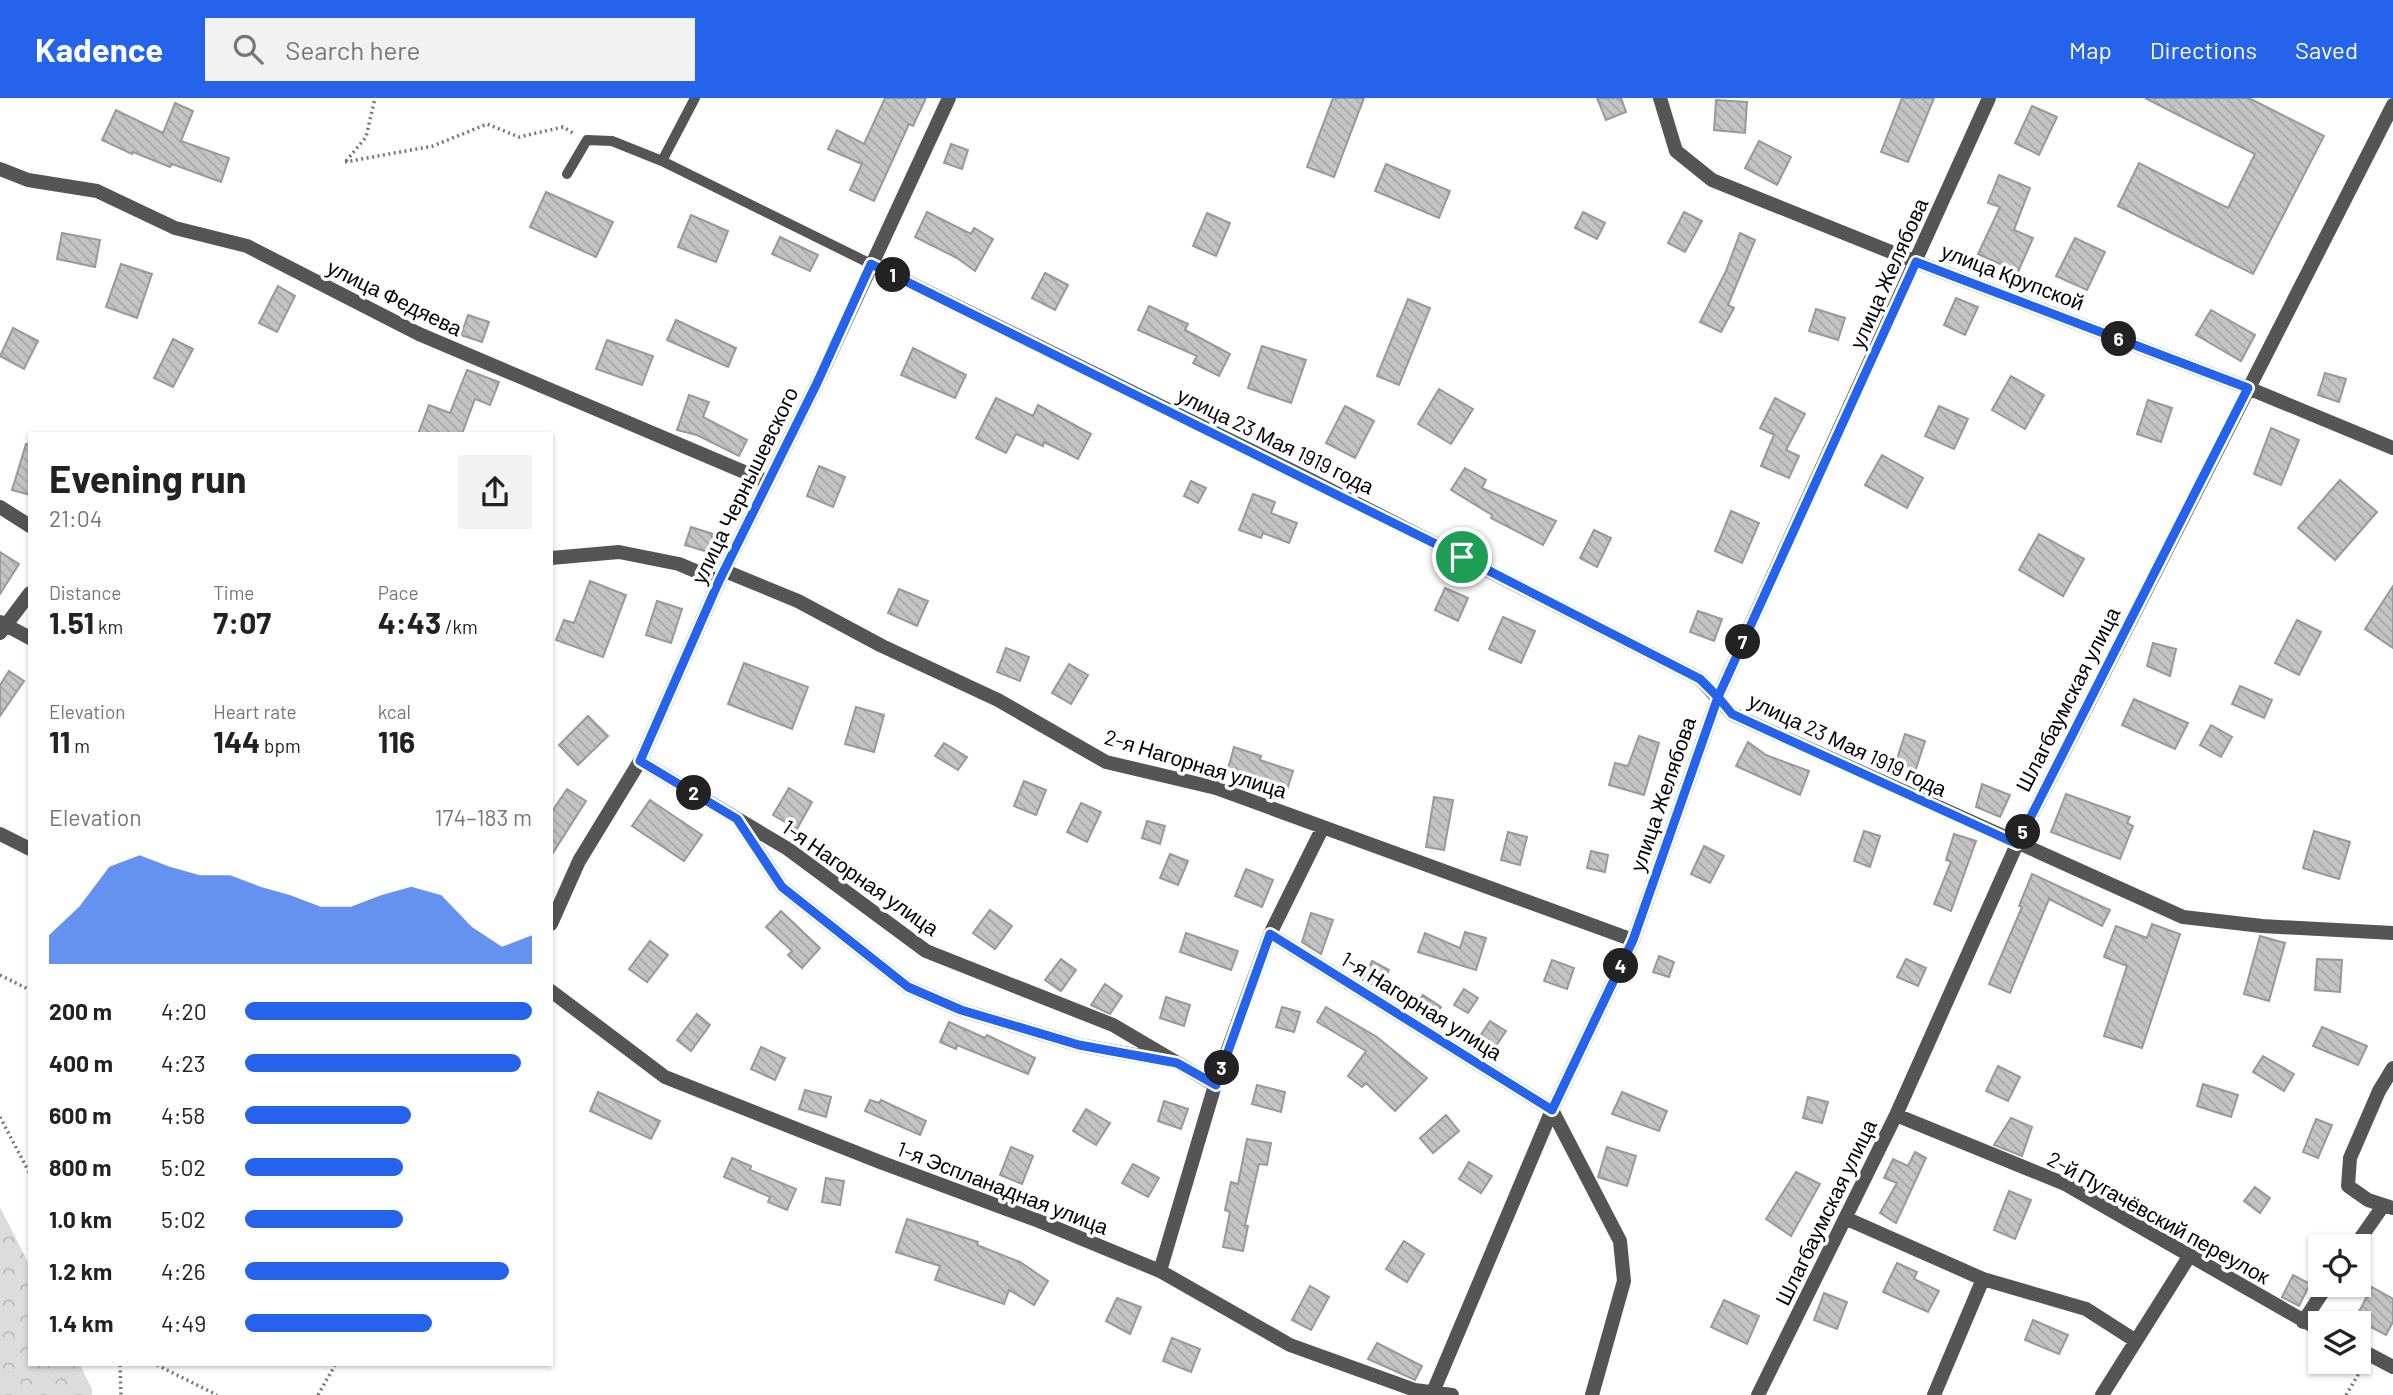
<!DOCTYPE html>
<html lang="en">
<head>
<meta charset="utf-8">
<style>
	body { margin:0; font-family:Barlow,sans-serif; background:#f2f2f2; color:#222; height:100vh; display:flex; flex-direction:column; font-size:26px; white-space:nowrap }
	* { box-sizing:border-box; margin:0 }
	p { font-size:23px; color:#767676 }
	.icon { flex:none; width:38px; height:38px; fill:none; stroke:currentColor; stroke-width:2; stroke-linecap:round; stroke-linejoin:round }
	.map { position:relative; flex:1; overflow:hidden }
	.side { position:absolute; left:28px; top:334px; width:525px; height:934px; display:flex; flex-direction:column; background:#fff; border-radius:0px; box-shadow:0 2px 5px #0004 }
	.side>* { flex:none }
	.buttons { position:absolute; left:2308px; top:1136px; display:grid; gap:14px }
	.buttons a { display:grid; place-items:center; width:63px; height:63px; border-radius:0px; background:#fff; box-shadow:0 2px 5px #0004; font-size:35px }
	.pin { position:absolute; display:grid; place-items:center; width:60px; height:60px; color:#fff; margin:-30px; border:4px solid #fff; border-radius:50%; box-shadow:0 2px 7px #0007 }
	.km { position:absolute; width:35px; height:35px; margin:-18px; border-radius:50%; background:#222; color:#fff; font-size:19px; line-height:35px; text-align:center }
	.round { display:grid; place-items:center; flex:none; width:74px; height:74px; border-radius:0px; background:#f2f2f2 }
	.summary { display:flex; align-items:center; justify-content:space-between; height:119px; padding:0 21px }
	h1 { font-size:38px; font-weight:700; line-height:52px }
	.metrics { display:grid; grid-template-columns:repeat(3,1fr); gap:10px; height:119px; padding:7px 21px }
	.metrics div { display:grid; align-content:center }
	.metrics b { font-size:30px; font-weight:700 }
	.metrics small { font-size:19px; font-weight:400 }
	.metrics p { font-size:19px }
	.chart { height:196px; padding:14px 21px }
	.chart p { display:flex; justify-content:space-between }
	.chart svg { width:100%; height:126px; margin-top:7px; fill:#2563eb; opacity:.7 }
	ul { padding:0 21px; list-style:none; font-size:23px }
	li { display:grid; grid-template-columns:112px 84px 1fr; align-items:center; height:52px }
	li i { height:18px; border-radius:9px; background:#2563eb }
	header { display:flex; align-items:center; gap:42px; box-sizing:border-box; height:98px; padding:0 35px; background:#2563eb; color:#fff }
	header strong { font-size:33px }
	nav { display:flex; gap:38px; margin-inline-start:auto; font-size:24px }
	.search { width:490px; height:63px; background:#f2f2f2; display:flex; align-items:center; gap:18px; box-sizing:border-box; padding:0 24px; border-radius:0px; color:#767676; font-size:26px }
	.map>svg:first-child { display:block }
	.forest { fill:url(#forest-crowns) }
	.building { fill:url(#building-back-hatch); stroke:#999; stroke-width:2 }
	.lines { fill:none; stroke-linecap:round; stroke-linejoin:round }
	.path { stroke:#777; stroke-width:3.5; stroke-dasharray:2 3.5; stroke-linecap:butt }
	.lane { stroke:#555; stroke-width:10 }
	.street { stroke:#555; stroke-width:14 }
	.route-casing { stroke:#fff; stroke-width:14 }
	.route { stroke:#2563eb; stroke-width:9 }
	.labels { text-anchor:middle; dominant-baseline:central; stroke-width:7; stroke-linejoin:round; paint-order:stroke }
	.street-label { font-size:21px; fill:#000; stroke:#fff }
</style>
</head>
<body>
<header>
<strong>Kadence</strong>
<div class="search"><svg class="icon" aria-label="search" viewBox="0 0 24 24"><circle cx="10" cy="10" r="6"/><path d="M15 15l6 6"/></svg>Search here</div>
<nav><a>Map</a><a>Directions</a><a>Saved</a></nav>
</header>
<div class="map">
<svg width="2393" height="1297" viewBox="0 0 2393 1297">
	<defs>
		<pattern id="forest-crowns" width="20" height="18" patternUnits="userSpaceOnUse" patternTransform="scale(1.75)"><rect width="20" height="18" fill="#dcdcdc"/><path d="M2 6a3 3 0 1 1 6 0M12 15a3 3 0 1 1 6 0" fill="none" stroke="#bbb"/></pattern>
		<pattern id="building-back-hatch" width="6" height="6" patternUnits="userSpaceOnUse" patternTransform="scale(1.75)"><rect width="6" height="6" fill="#c4c4c4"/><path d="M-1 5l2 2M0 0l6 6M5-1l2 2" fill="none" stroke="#a7a7a7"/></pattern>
	</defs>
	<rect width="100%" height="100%" fill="#fff"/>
	<!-- forest -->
	<path class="forest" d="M0,1109l30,59v99h50l12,24v6h-92z"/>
	<!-- building -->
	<path class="building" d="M885,0h41l-13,28 -4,-2 -35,77 -24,-11 12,-26 -34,-15 9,-19 27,14z
		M1333,0h31l-30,79 -27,-10z
		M1597,0h24l5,14 -20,8z
		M1902,0h32l-26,64 -27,-10z
		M2145,0h104l75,38 -71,138 -135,-68 21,-43 89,45 27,-54z
		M1716,2l31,2 -2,31 -31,-3z
		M175,5l18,8 -12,30 48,17 -8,24 -49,-18 -2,3 -37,-15 -1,2 -30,-14 14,-30 47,23z
		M2032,8l25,11 -18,38 -24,-12z
		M1759,43l32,16 -14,28 -32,-17z
		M951,46l17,6 -6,19 -18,-6z
		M1386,66l64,27 -11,27 -64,-27z
		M1999,77l31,13 -16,42 19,8 -15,34 -40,-18 22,-47 -12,-4z
		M546,94l67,30 -17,35 -66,-30z
		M927,114l44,22 3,-6 19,11 -18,32 -18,-13 -42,-21z
		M1583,114l22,11 -8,16 -22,-11z
		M1684,114l18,9 -17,31 -17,-9z
		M1207,115l23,10 -14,33 -23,-10z
		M691,117l37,16 -12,31 -38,-15z
		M62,135l38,7 -5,27 -38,-8z
		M1740,135l15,7 -27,65 6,3 -13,24 -21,-10 26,-51z
		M780,139l38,18 -8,16 -38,-17z
		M2075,140l30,14 -18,38 -31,-14z
		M121,166l31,10 -15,44 -31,-11z
		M1045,175l23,12 -13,25 -23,-12z
		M278,188l17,10 -18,36 -18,-9z
		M1956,200l22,9 -13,28 -21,-10z
		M1408,201l22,9 -31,77 -22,-9z
		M1149,208l39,18 -3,6 45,24 -11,22 -26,-13 4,-7 -59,-26z
		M1816,211l29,9 -7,22 -29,-9z
		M2211,212l44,25 -14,26 -45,-26z
		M468,217l21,7 -7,20 -21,-7z
		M676,222l60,28 -8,19 -61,-27z
		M13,230l25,13 -14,28 -24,-13z
		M173,241l20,10 -20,38 -19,-9z
		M607,242l46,16 -11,29 -46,-16z
		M1262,248l44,14 -15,43 -43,-15z
		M913,250l53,27 -11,23 -54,-23z
		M467,272l32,12 -9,23 -15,-6 -13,35h-44l11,-29 21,8z
		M2325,275l21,6 -7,23 -21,-7z
		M2011,278l33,19 -19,34 -33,-19z
		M1439,291l34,20 -22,35 -33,-20z
		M689,297l20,7 -6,15 44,23 -8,16 -42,-21 -20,-5z
		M996,300l37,18 5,-11 53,29 -13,25 -34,-17 -1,4 -27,-12 -10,19 -30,-15z
		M1775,300l30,16 -19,36 13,6 -10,22 -28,-12 13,-31 -14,-7z
		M2148,302l24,8 -11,34 -24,-8z
		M1345,308l29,15 -19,37 -29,-15z
		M1939,308l29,13 -14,30 -29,-13z
		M2271,330l28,12 -18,45 -27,-11z
		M26,346l4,1v50l-18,-5z
		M1882,357l41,23 -16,30 -42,-23z
		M819,368l26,11 -12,30 -26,-11z
		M1465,370l21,12 -4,8 74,33 -13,24 -52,-27 1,-3 -41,-25z
		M2340,382l37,32 -42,48 -37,-32z
		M1191,383l15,7 -8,15 -14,-7z
		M1253,396l22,8 -4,11 26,10 -8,20 -26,-10 -2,5 -22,-8z
		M1731,413l28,12 -17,40 -27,-12z
		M691,429l22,7 -5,18 -23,-7z
		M1594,432l17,8 -14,29 -17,-9z
		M2039,436l45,25 -21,37 -44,-26z
		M0,454l19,12 -19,30z
		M590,483l36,14 -23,62 -47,-17 8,-20 10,3z
		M2393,488v62l-28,-19z
		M1445,490l23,10 -10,23 -23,-11z
		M899,491l29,12 -11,25 -29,-13z
		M657,503l25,8 -11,34 -25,-8z
		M1698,513l24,8 -8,22 -24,-9z
		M1503,519l32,14 -14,32 -32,-14z
		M2297,522l24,12 -22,43 -24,-12z
		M2153,545l23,6 -6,27 -23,-10z
		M1006,550l23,9 -9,24 -23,-9z
		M744,565l64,24 -16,42 -64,-25z
		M1069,566l19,11 -17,29 -19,-11z
		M9,573l15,10 -24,35v-31z
		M2240,588l32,14 -8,18 -32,-14z
		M2134,601l54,24 -13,26 -53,-24z
		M856,609l28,8 -10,37 -29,-8z
		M588,618l20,20 -30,29 -19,-20z
		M2211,627l21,12 -11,20 -21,-12z
		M1905,636l20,7 -10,31 -20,-7z
		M1639,638l20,7 -15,52 -35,-10 6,-22 13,3z
		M1748,644l18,13 43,16 -9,24 -64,-29z
		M944,645l23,14 -9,13 -23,-14z
		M1234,649l27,9 -1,4 33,11 -7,22 -59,-21z
		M1024,683l22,9 -10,25 -22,-9z
		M1982,686l28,11 -10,22 -24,-10z
		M789,690l23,14 -15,27 -24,-14z
		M567,691l19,12 -35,55v-43z
		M2066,696l64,23 -3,6 6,3 -13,33 -69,-27z
		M1434,699l19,3 -9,50 -18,-3z
		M650,702l52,35 -18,26 -52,-35z
		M1081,705l20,9 -14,30 -20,-10z
		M1147,723l18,5 -5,18 -18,-6z
		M1864,733l16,5 -10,31 -16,-6z
		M2314,733l36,11 -11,37 -36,-11z
		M1508,734l19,5 -7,28 -19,-5z
		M1954,736l22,7 -25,70 -17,-7 17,-42 -5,-2z
		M1704,748l20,10 -14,27 -19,-9z
		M1591,753l17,4 -3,17 -18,-4z
		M1170,756l18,7 -10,24 -18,-7z
		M1246,771l27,11 -11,27 -27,-11z
		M2032,776l78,36 -8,16 -53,-27 -39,94 -21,-9 33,-77 -3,-1z
		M990,812l22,16 -17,23 -22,-16z
		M781,813l39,37 -18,20 -14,-13 4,-4 -26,-24z
		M1311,815l22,7 -12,34 -19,-12z
		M2152,826l28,10 -38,114 -38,-12 23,-70 -23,-9 12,-31 31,12z
		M1465,834l21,6 -10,32 -58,-18 7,-19 35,15z
		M1186,835l52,18 -7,19 -51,-18z
		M2260,838l25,7 -16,58 -25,-7z
		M650,843l18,14 -21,27 -18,-13z
		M1659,858l15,6 -5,15 -16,-5z
		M1061,861l15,11 -15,21 -16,-11z
		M1906,861l20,9 -8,18 -21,-9z
		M2317,861l25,1 -2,32 -25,-2z
		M1552,862l22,8 -7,21 -23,-8z
		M1372,863l17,9 -9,18 -17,-8z
		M1105,886l17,12 -12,18 -19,-9z
		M1464,891l14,9 -10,15 -14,-8z
		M1423,897l18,12 -9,13 -18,-12z
		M1166,899l24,8 -6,21 -24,-8z
		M1282,909l18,5 -6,20 -18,-5z
		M1326,909l51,30 50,41 -32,33 -29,-28 -4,4 -14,-11 18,-25 -49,-29z
		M697,916l13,11 -19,26 -14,-11z
		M1490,923l16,10 -12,18 -16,-10z
		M949,924l36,16 2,-3 48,23 -7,16 -71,-29 -1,4 -16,-7z
		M2322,929l45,19 -9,19 -45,-19z
		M761,949l24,11 -10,22 -24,-11z
		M2263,958l31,18 -10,17 -31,-19z
		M1998,968l22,11 -12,24 -22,-10z
		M2203,986l35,11 -7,22 -34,-11z
		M1257,987l28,7 -4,20 -29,-8z
		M805,992l26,7 -5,20 -27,-8z
		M598,994l62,29 -9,18 -61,-28z
		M1622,994l45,19 -8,20 -47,-17z
		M1808,999l20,5 -6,21 -19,-5z
		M870,1002l9,3 2,-3 45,21 -6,14 -55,-24z
		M1164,1003l24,8 -7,20 -23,-8z
		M1086,1011l24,14 -14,22 -23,-14z
		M1446,1017l13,16 -26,22 -13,-15z
		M2011,1020l21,9 -10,29 -28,-11z
		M2316,1021l16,6 -14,33 -15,-6z
		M1247,1041l24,4 -4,22 -8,-1 -14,61 3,1 -5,25 -20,-4 7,-35 -5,-2 6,-28 7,2z
		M1011,1049l22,9 -11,28 -22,-9z
		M1607,1049l29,9 -9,30 -29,-9z
		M1915,1054l11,6 -30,65 -16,-10 17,-30 -13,-5 9,-19 15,7z
		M732,1060l19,8 -1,4 46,19 -9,21 -19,-8 2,-5 -46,-20z
		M1469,1064l23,14 -11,17 -22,-14z
		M1133,1066l26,14 -11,19 -26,-14z
		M1796,1074l24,12 -29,52 -25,-17z
		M826,1080l18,3 -4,24 -18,-3z
		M2255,1089l15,11 -10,15 -16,-12z
		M2009,1093l22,9 -16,39 -21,-9z
		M907,1121l71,23 -1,3 43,17 28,19 -14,24 -25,-15 -5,14 -69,-24 5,-14 -44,-14z
		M1404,1143l20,13 -17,28 -21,-13z
		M1897,1165l20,9 -3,7 25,12 -11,21 -45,-20z
		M2293,1177l17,9 -11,22 -17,-9z
		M1310,1188l19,11 -18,33 -19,-10z
		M2372,1189l21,12v23l-7,13 -31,-16z
		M1824,1195l23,9 -10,27 -23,-9z
		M1117,1200l24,9 -11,27 -24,-13z
		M1724,1202l35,16 -12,28 -36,-17z
		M2033,1222l35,15 -9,19 -34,-14z
		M1172,1240l28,11 -9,23 -28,-11z
		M1377,1245l45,23 -7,14 -47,-21z"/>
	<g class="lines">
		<!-- path -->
		<path class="path" d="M346,63l20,-24 9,-39
			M345,64l88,-16 54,-22 32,13 44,-10 10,6
			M0,877l30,15
			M0,1019l30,57
			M120,1267l1,30
			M157,1267l60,30
			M318,1297l17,-30
			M2346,1297l15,-25"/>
		<!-- lane -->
		<path class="lane" d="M662,63l33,-63
			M567,76l20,-34 25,1 50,20 209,103"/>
		<!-- street -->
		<path class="street" d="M1660,0l16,53 36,29 204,82 332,126 145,60
			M0,71l28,11 69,11 78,37 72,18 172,88 349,148
			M871,166l432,212 397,203 32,35 451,203 79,9 131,7
			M0,409l30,19
			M551,460l68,-6 60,12 40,17
			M725,473l73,30 84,45 116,54 108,62 110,26 417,152
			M0,524l30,16
			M0,535l30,-40
			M640,663l148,88 138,102 187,74 102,60
			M740,725l42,64 126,100 53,23 118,35 89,16
			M0,736l30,15
			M551,826l28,-63 61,-100 79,-180 98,-198 132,-285
			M1270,836l282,176 68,131 4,40 -32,114
			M551,893l114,86 215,85 159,59 121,50 130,74 125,45 37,5
			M2393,970l-14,23 -29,67 -2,28 20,14 25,8
			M1896,1017l169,69 255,146
			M1845,1120l138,61 103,30 50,32
			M2355,1148l28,-40
			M1160,1173l55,-186 55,-151 53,-107
			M2303,1224l25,-38
			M2359,1251l34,18
			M1433,1294l119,-282 81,-170 85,-243 271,-599
			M1758,1297l138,-280 121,-271 376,-739
			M1934,1297l49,-116
			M2102,1297l88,-140"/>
	</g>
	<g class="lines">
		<defs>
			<path id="route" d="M1462,459l-591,-293 -54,119 -98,198 -79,180 97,58 45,68 126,100 53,23 118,35 98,18 39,22 54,-151 282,176 81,-170 85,-243 14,17 285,130 231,-456 -332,-126 -198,435 -18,-18 -238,-122"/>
		</defs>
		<!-- route casing -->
		<use href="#route" class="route-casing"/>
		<!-- route -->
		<use href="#route" class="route"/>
	</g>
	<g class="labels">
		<!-- street labels -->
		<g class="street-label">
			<text transform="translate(1888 175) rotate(-66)">улица Желябова</text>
			<text transform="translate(2013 178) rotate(21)">улица Крупской</text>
			<text transform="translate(395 199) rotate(26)">улица Федяева</text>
			<text transform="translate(1276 342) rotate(26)">улица 23 Мая 1919 года</text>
			<text transform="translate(744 387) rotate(-64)">улица Чернышевского</text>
			<text transform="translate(2067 601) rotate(-63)">Шлагбаумская улица</text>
			<text transform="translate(1848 646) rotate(25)">улица 23 Мая 1919 года</text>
			<text transform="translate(1196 665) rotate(17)">2-я Нагорная улица</text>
			<text transform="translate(1662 696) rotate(-71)">улица Желябова</text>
			<text transform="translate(861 779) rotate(35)">1-я Нагорная улица</text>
			<text transform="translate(1422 907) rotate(32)">1-я Нагорная улица</text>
			<text transform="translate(1003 1089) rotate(21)">1-я Эспланадная улица</text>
			<text transform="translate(1825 1114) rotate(-64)">Шлагбаумская улица</text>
			<text transform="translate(2159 1119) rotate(29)">2-й Пугачёвский переулок</text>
		</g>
	</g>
</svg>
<div class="buttons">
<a><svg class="icon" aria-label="locate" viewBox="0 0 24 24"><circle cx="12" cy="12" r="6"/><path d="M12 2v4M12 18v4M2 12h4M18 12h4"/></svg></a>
<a><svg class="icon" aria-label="layers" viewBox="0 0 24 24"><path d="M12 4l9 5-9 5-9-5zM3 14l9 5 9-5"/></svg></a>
</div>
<div class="pin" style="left:1462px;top:459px;background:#1e9e55"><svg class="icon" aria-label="arrive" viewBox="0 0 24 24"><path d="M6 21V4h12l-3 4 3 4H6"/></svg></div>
<b class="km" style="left:893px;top:177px">1</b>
<b class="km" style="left:694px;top:695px">2</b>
<b class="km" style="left:1222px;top:970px">3</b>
<b class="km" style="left:1621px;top:868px">4</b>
<b class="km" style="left:2023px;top:734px">5</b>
<b class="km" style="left:2119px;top:241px">6</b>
<b class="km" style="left:1743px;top:544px">7</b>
<section class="side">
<div class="summary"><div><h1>Evening run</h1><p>21:04</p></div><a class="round"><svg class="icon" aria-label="share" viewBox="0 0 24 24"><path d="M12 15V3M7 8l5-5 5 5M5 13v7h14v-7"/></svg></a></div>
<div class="metrics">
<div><p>Distance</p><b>1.51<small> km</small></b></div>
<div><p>Time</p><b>7:07</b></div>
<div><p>Pace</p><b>4:43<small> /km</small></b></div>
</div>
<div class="metrics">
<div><p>Elevation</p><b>11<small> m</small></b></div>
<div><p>Heart rate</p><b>144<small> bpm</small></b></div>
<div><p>kcal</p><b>116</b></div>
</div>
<div class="chart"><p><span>Elevation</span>174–183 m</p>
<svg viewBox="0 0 160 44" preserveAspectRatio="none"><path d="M0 44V34L10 24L20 10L30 6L40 10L50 13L60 13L70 17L80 20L90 24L100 24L110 20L120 17L130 20L140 31L150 38L160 34V44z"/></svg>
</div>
<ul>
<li><b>200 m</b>4:20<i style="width:100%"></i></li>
<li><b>400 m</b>4:23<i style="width:96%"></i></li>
<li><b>600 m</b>4:58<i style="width:58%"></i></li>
<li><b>800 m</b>5:02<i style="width:55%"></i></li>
<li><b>1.0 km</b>5:02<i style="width:55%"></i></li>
<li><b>1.2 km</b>4:26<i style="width:92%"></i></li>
<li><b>1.4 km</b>4:49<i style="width:65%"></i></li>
</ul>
</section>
</div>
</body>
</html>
